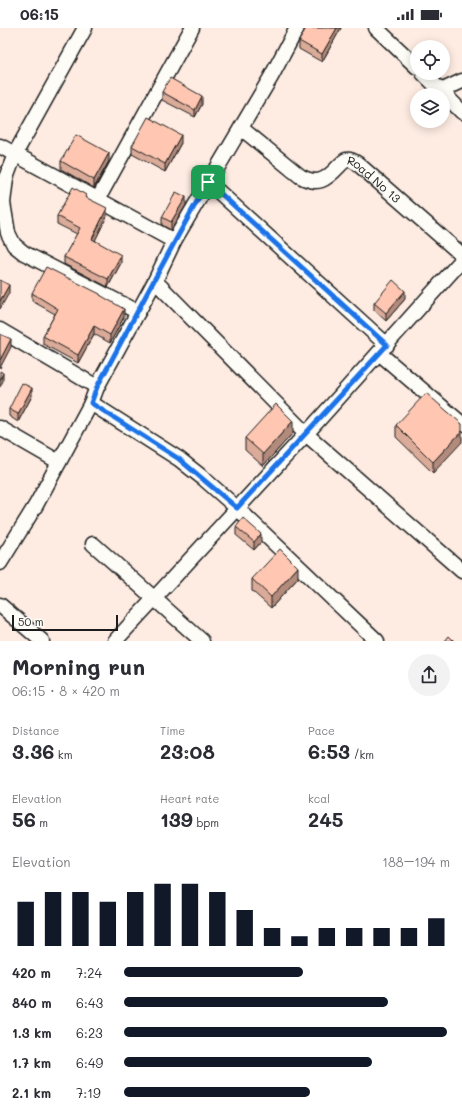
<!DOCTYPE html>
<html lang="en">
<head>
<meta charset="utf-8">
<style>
	body { margin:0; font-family:Mali,sans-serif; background:#f2f2f3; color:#2b2b33; height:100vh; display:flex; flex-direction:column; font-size:15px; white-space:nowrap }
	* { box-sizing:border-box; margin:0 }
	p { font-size:13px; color:#7c7c81 }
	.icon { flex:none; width:22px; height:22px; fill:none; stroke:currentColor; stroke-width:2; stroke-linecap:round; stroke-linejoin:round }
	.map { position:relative; height:613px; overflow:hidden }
	.sheet { display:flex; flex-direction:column; background:#fff; flex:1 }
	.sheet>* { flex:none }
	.tools { position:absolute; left:410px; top:12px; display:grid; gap:8px }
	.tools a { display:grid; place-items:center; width:40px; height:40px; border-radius:50%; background:#fff; box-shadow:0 2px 10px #0003; font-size:20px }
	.scale { position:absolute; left:12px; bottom:10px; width:106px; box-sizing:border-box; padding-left:4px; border:2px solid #1c1c1c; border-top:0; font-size:11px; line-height:14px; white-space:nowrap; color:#1c1c1c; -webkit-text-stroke:3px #fdfcf7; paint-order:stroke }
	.pin { position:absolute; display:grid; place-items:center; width:34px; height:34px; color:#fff; margin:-17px; border-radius:8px; box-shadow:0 2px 6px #0006 }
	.round { display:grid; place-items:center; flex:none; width:42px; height:42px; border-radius:21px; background:#f2f2f3 }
	.headline { display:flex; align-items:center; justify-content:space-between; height:68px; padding:0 12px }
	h1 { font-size:22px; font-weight:800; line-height:30px }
	.metrics { display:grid; grid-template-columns:repeat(3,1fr); gap:6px; height:68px; padding:4px 12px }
	.metrics div { display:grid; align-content:center }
	.metrics b { font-size:20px; font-weight:800 }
	.metrics small { font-size:11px; font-weight:400 }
	.metrics p { font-size:11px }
	.chart { height:112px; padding:8px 12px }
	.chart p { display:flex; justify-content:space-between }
	.chart svg { width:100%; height:72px; margin-top:4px; stroke:#111827; stroke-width:6 }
	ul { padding:0 12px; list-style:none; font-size:13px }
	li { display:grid; grid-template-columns:64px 48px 1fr; align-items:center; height:30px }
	li i { height:10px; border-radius:5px; background:#111827 }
	.status { display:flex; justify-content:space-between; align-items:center; height:28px; padding:0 20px; background:#fff; direction:ltr }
	.status svg { height:11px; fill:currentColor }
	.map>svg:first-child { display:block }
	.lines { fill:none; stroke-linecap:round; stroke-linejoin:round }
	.street-casing { stroke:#1c1c1c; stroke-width:17 }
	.street { stroke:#fdfcf7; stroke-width:14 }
	.wall { fill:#dbab99; stroke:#1c1c1c }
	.shaded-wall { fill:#b28b7d; stroke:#1c1c1c }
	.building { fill:#ffc7b2; stroke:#1c1c1c }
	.route-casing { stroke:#fff; stroke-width:8 }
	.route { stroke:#1a73e8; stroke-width:5 }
	.labels { text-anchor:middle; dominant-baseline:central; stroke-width:3.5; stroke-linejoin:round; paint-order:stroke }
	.street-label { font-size:12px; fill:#1c1c1c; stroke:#fdfcf7 }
</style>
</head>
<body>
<div class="status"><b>06:15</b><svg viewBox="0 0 49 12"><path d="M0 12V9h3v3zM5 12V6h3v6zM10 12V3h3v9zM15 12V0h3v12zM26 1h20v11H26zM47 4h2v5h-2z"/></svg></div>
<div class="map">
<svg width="462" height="613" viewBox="0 0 462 613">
	<rect width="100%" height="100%" fill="#feece2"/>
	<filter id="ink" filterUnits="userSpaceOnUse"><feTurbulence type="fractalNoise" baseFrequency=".025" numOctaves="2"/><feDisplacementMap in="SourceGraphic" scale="8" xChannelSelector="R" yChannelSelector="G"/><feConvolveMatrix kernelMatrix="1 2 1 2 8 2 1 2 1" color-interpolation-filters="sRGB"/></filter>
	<g filter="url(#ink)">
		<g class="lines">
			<defs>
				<g id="street">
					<path d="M85,0l-70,126 -9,24 -3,25 5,30 6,12 10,8 114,59"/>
					<path d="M376,0l41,39"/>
					<path d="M423,45l39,39"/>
					<path d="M441,63l21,-10"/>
					<path id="s1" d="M241,100l59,48c18,10 26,4 39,-10 2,-2 5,-5 7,-6 5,-1 9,2 12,4l104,91"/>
					<path d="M0,118l174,95"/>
					<path d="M208,154l179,163"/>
					<path d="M98,171l94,-171"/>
					<path d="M155,253l151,153 156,137"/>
					<path d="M0,302l97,57"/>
					<path d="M379,325l83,71"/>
					<path d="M91,375l88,56 24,19 34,30 140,133"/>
					<path d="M0,400l59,34"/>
					<path d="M93,516l109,97"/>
					<path d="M0,535l36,-58 55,-102 6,-16 58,-106 19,-40 97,-164 26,-49"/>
					<path d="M0,577l42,36"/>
					<path d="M115,613l191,-207 156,-174"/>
				</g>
			</defs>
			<!-- street casing -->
			<use href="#street" class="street-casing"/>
			<!-- street -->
			<use href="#street" class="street"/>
		</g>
		<!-- wall -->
		<path class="wall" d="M304,0h37l-19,34 -23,-13v-8l5,-10z
			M162,64l40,12 -7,13 -33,-17z
			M181,115l-16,29 -33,-18v-8z
			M61,133h48l-15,27 -33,-19z
			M86,169l21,19 -12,24 26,23 -13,24 -44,-23v-7l13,-23 -20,-10v-8z
			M186,177l-15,25 -9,-5v-8z
			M32,265l68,2 24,22 -14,26 -16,-9 -16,29 -35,-19v-8l12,-22 -23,-13z
			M405,271l-19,22 -12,-11v-7z
			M32,368l-14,26 -9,-6v-7z
			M462,396l-29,49 -37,-36v-12z
			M293,405l-30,33 -18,-16v-12z
			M236,499l25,15 -7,8 -18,-15z
			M298,550l-27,30 -19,-17v-12z"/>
		<!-- shaded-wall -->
		<path class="shaded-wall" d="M337,0h4l-19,34v-8z
			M202,68v8l-7,13v-7z
			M181,107v8l-16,29v-8z
			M109,125v8l-15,27v-8z
			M186,169v8l-15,25v-8z
			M107,180v8l-15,31v-8z
			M121,227v8l-13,24v-8z
			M9,257v8l-9,16v-8z
			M405,263v8l-19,22v-8z
			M124,281v8l-14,26v-8z
			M94,298v8l-16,29v-8z
			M11,311v8l-11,21v-8z
			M3,345v8l-3,6v-7z
			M32,360v8l-14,26v-8z
			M293,393v12l-30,33v-12z
			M462,403v11l-29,31v-11z
			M261,506v8l-7,8v-8z
			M298,539v11l-27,30v-11z"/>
		<!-- building -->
		<path class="building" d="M306,0h31l-15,26 -23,-13z
			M170,50l32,18 -7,14 -33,-18z
			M148,89l33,18 -16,29 -33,-18z
			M76,107l33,18 -15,27 -33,-19z
			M73,159l13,8 -1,2 22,11 -15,31 29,16 -13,24 -44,-22 16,-29 -23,-12z
			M176,164l10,5 -15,25 -9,-5z
			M46,239l54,27v1l24,14 -14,26 -16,-9 -16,29 -35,-19 15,-27 -26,-16z
			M0,252l9,5 -9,16z
			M393,252l12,11 -19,22 -12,-10z
			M0,306l11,5 -11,21z
			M0,343l3,2 -3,7z
			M22,355l10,5 -14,26 -9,-5z
			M426,365l36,31v7l-29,31 -37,-37z
			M276,376l17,17 -30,33 -18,-16z
			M243,490l18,16 -7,8 -18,-15z
			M280,521l18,18 -27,30 -19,-18z
			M449,608l5,5h-9z"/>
	</g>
	<g class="lines" filter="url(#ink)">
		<defs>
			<path id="route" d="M208,154l179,163 -150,163 -58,-49 -88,-56 6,-16c37,-68 72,-137 111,-205z"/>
		</defs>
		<!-- route casing -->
		<use href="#route" class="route-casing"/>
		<!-- route -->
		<use href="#route" class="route"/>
	</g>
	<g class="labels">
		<!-- street labels -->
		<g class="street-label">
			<text stroke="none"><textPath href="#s1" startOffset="165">Road No 13</textPath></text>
		</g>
	</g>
</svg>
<div class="tools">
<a><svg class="icon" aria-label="locate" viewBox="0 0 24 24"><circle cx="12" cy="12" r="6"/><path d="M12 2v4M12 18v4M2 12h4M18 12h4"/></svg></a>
<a><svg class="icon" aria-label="layers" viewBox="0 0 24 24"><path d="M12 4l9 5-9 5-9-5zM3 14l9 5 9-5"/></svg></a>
</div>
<div class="scale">50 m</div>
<div class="pin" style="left:208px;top:154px;background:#1e9e55"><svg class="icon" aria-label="arrive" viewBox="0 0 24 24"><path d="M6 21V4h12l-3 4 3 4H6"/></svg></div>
</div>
<section class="sheet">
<div class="headline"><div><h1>Morning run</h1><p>06:15 · 8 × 420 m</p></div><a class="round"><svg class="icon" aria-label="share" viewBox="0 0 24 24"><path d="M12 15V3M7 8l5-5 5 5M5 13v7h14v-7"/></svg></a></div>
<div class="metrics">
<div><p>Distance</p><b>3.36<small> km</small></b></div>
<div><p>Time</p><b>23:08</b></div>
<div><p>Pace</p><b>6:53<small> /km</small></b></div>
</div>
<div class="metrics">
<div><p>Elevation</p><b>56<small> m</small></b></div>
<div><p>Heart rate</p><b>139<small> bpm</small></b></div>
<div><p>kcal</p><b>245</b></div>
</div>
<div class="chart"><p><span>Elevation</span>188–194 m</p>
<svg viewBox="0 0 160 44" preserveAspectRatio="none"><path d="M5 44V17M15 44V11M25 44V11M35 44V17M45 44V11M55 44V6M65 44V6M75 44V11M85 44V22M95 44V33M105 44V38M115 44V33M125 44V33M135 44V33M145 44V33M155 44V27"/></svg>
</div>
<ul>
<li><b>420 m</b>7:24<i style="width:55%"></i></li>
<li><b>840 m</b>6:43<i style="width:81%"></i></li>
<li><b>1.3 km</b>6:23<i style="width:99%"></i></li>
<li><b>1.7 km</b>6:49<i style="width:76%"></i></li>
<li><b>2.1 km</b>7:19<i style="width:57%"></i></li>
</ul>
</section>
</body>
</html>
